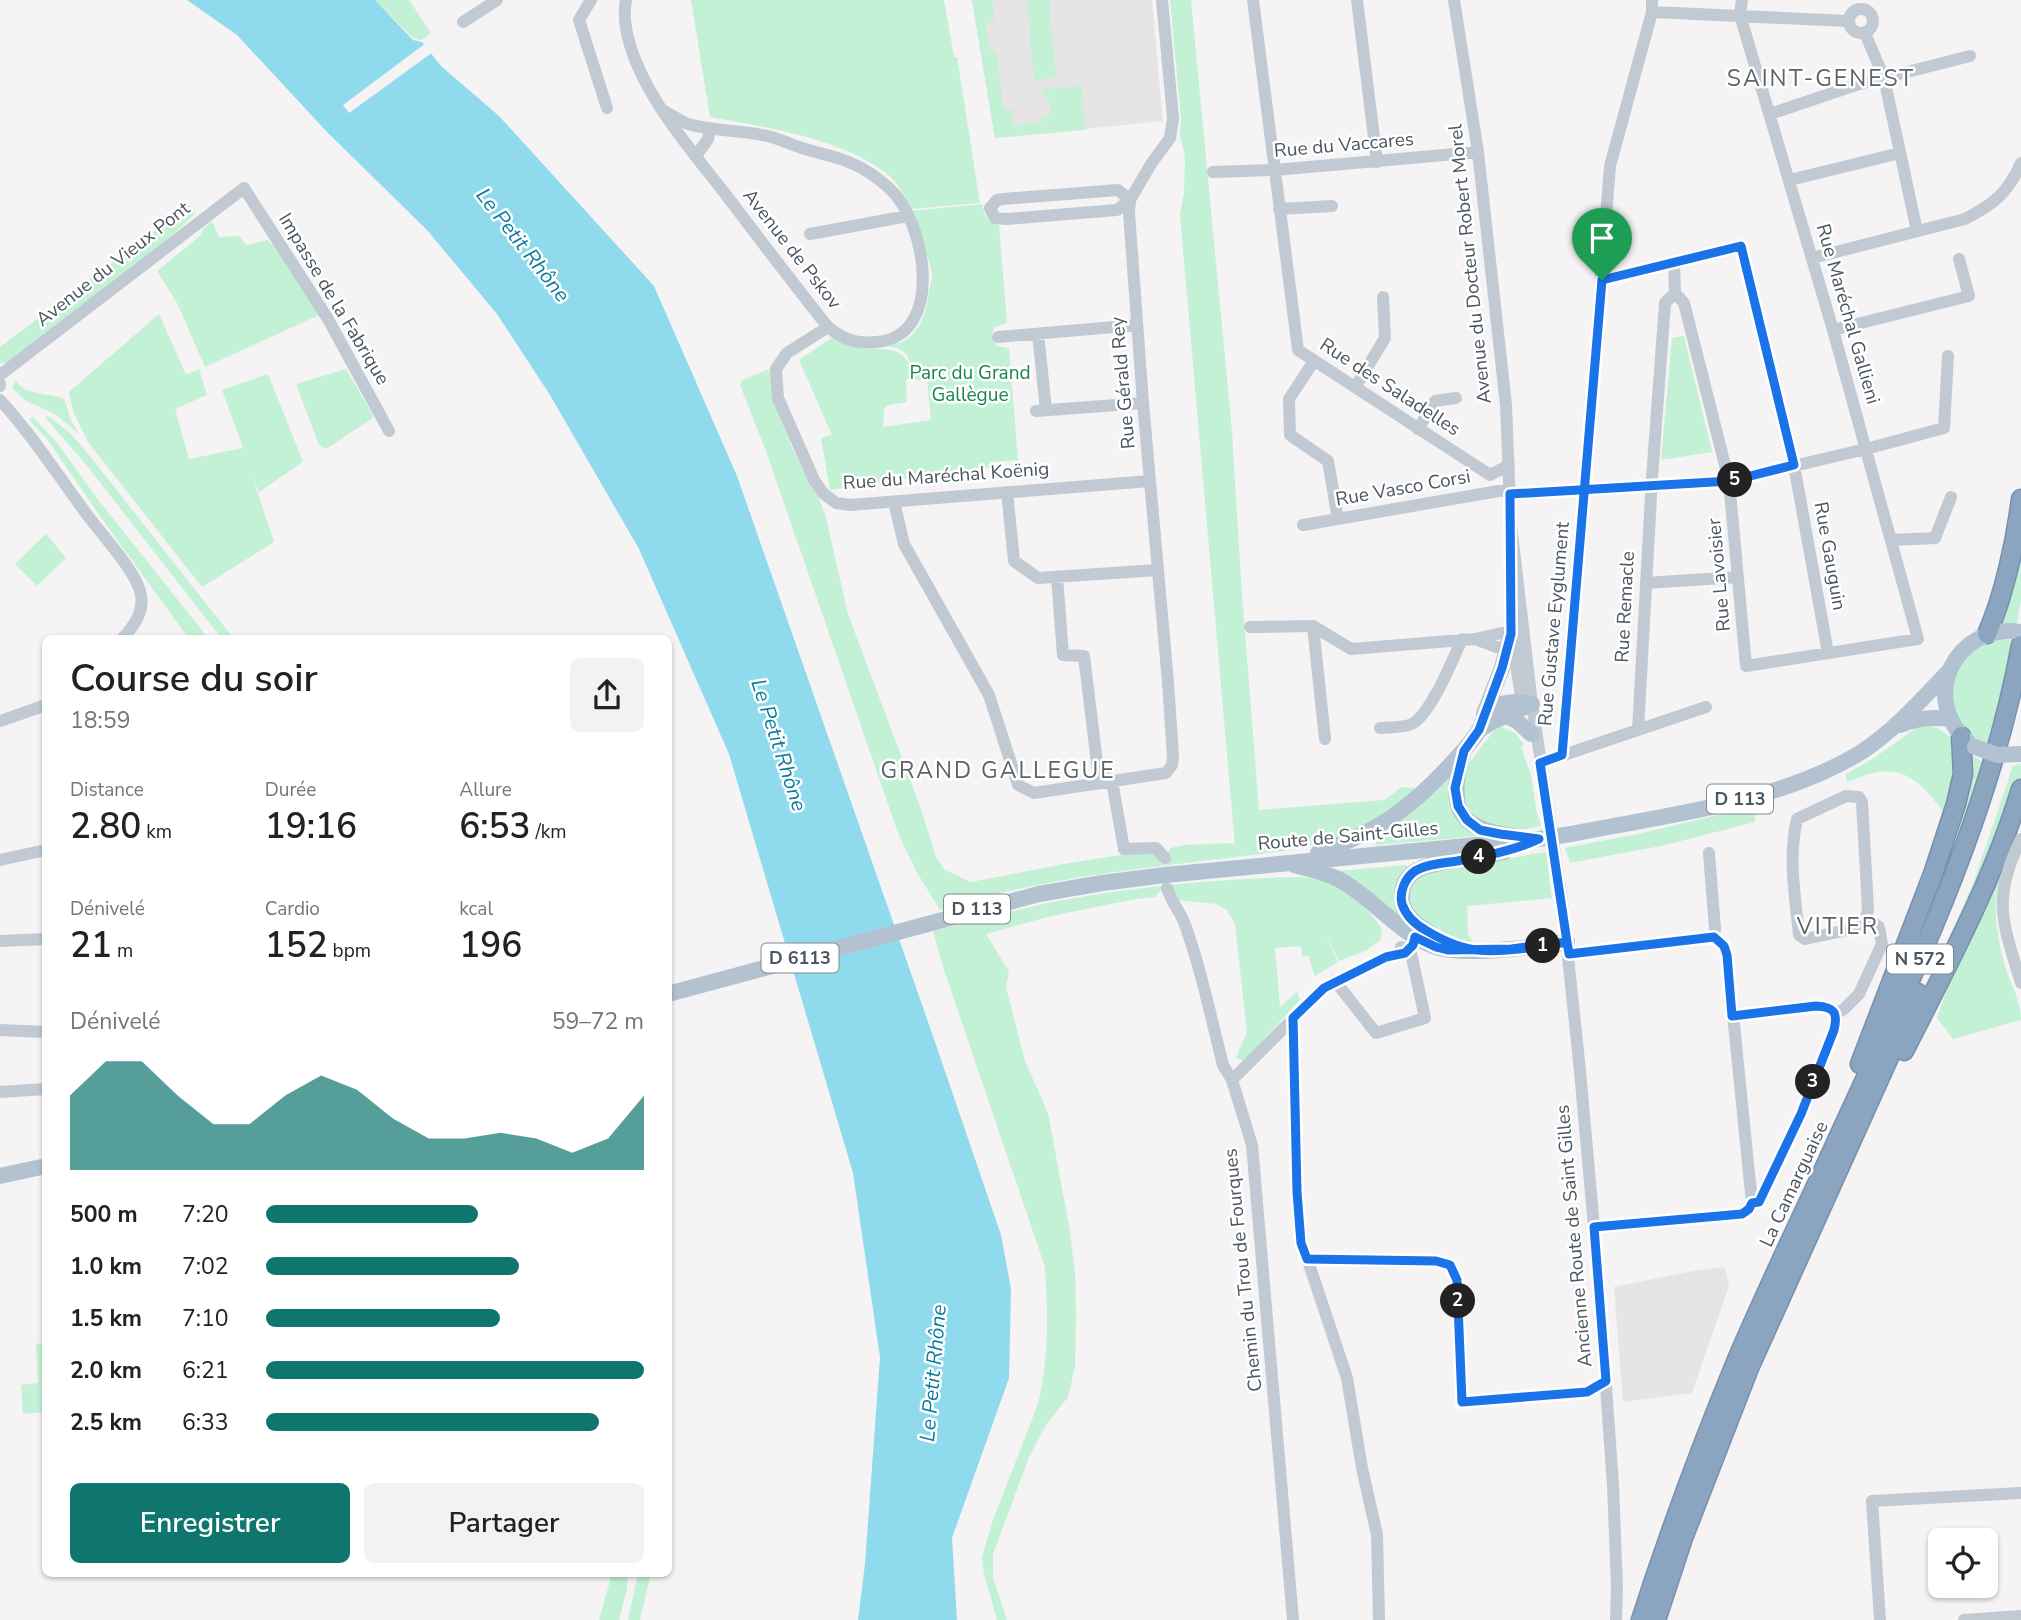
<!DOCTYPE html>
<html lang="fr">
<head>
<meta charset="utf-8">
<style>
	body { margin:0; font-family:"Nunito Sans",sans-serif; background:#f2f2f2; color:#222; height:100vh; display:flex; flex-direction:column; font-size:26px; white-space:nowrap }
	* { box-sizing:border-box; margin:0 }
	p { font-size:23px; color:#767676 }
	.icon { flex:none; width:38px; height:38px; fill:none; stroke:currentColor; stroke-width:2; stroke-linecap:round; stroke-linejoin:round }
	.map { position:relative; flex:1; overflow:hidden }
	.side { position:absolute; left:42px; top:635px; width:630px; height:942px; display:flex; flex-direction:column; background:#fff; border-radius:10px; box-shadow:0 2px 5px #0004 }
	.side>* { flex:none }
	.buttons { position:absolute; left:1928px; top:1528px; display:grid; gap:14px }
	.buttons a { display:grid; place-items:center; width:70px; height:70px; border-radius:10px; background:#fff; box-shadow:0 2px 5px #0004; font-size:35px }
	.pin { position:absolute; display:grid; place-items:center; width:60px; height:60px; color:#fff; margin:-72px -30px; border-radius:50% 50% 50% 0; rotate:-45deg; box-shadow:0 0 7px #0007 }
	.pin .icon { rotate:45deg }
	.km { position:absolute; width:35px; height:35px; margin:-18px; border-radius:50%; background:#222; color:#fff; font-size:19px; line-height:35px; text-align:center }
	.round { display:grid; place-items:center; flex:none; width:74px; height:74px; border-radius:10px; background:#f2f2f2 }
	.overview { display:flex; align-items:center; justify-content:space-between; height:119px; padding:0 28px }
	h1 { font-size:38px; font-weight:600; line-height:52px }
	.metrics { display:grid; grid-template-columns:repeat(3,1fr); gap:10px; height:119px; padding:7px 28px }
	.metrics div { display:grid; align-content:center }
	.metrics b { font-size:35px; font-weight:600 }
	.metrics small { font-size:19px; font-weight:400 }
	.metrics p { font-size:19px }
	.chart { height:196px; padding:14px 28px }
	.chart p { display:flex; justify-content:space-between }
	.chart svg { width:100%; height:126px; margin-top:7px; fill:#0f766e; opacity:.7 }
	.primary-button { display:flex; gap:14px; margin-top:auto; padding:14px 28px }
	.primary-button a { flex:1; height:80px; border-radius:10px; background:#0f766e; color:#fff; font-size:28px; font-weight:600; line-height:80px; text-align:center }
	.primary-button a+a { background:#f2f2f2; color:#222 }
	ul { padding:0 28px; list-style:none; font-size:23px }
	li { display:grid; grid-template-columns:112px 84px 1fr; align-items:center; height:52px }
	li i { height:18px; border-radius:9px; background:#0f766e }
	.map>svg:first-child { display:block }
	.education { fill:#e6e4e5 }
	.green { fill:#c3f1d5 }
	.water { fill:#90daee }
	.pier { fill:#f5f3f3 }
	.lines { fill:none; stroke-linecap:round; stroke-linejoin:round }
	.highway-casing { stroke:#7690ad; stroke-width:21 }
	.minor { stroke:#c1cad2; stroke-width:12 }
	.major { stroke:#b3c2d1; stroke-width:16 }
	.highway { stroke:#8ba5c1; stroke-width:18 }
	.major-bridge { stroke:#b3c2d1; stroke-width:16 }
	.route-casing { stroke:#fff; stroke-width:14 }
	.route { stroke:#1a73e8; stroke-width:9 }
	.labels { text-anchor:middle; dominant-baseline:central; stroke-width:5; stroke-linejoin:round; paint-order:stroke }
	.shield { fill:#fff; stroke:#808990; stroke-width:2 }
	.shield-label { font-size:18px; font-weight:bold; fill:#4a5661 }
	.street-label { font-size:19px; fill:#4a5661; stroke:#fff }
	.park-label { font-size:19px; fill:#17864f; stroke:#fff }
	.water-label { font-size:21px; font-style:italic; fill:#0c7c9b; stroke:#fff }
	.quarter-label { font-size:23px; letter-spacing:2px; fill:#5f6368; stroke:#fff }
</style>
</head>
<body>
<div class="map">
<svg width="2021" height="1620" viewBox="0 0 2021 1620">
	<rect width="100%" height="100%" fill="#f5f3f3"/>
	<!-- education -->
	<path class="education" d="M972,0h180l11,121 -168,17z
		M1725,1267l4,19 -37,107 -69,9 -9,-115 78,-16z"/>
	<!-- green -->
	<path class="green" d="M375,0h34l22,33 -10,7 -8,-2z
		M691,0h253l10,57h3l23,146 -69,6c-5,-12 -15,-29 -25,-36 -46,-35 -120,-46 -176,-56z
		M972,0h20l3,19 -9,5 4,27 7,1 6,57h9l1,16 29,-2 -1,-7 9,-1v-12l-9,-13 41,-4 3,44 -90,8z
		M1027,0h22l7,78 -22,2z
		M1170,0h21l41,432 10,163 17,215 125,-10 18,-13 13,1 -4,7 -47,31 -31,13 -35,10c-120,17 -242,23 -358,61l-24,-39 -18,-38 -131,-379 -27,-69 3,-5 26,-11 12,49 10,27 20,42 7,10 7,17 23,100 73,195 15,48 9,13 26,12 98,-19 58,-9 40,-1 4,-5 13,-3 49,-2 2,3 -55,-631 4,-23 1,-36 -5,-21 1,-16z
		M186,204l9,5 -1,6 -34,31 -154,117h-6v-16l181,-136z
		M983,204c0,11 5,19 16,20l8,99 -13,4 -2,10 5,9 12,2 9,112 -28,2v6l-50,5 -110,17 -9,-52 11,-3 -33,-75 34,-23c7,4 14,9 21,10 22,5 60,-6 55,31l-3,3 1,21 -19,3 -4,3 -1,19 48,-7 -4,-40h-14c-2,-17 -3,-31 -23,-33v-2c28,-3 36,-30 39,-54 1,-5 3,-11 3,-16 -1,-12 -16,-53 -22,-64z
		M212,221l7,16 21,-1 6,9 22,-5 2,3 8,2 41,70 -114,52 -28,-64 -20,-32 44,-36 2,-6z
		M159,314l27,61 13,-6 8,26 -32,14 14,50 54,-11 -21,-58 46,-16 35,88 -44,30 -7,-16 22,66 -72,45 -114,-145 -15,-31 -4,-19z
		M1684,336l28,116 -51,8 11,-122z
		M346,369l28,48 -48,32 -7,-4 -23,-61z
		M15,380c12,17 33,12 49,19l7,21 8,14 -24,-20 -29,-13 -13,-12z
		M46,416l4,1 22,18 17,20 145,184h-12l-134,-172 -43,-50z
		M33,417l25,27 41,57 110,138h-20l-89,-123 -53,-77 -16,-17 -1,-4z
		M46,534l20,24 -29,28 -22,-22z
		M2021,536v64l-4,23 -18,2z
		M2000,639l14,1 -26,106c-10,-6 -19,-11 -26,-20 -16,-22 -12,-56 9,-74 8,-8 19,-10 29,-13z
		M1927,725c47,11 27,57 18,89 -17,-22 -35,-47 -66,-42 -11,1 -22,7 -32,10l-2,-7 29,-17 42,-30z
		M1502,727l13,6 9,11 -3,3 10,28 5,34 5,17 -21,4 -29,-3 -17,-11 -6,-9 -5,-11 2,-28 27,-35 5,-5z
		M1971,755l12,7c-20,78 -54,153 -85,227l71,-233z
		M2021,764v13l-16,49 -83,174 52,-119 39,-115z
		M1453,766l-3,15 30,55 -105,9 1,-6 50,-40z
		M2021,804c0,7 0,16 -1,22 -8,26 -24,50 -24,78 -1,20 4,45 10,65 6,18 15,32 15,51l-68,19 -16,-21 16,-46z
		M1755,806v16l-94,24 -91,17 -5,-15 73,-14z
		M1546,852l6,46 -85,8 1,28 5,9c-31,-9 -67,-20 -63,-58l15,-12z
		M1406,865l2,3 -8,48h-4l-59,-45z
		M1288,877c9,0 19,0 28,2 29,6 50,27 66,50l-2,11 -13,10 -28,11 -14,-29 13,30 -23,14 -7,-20 -6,1 -1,-11 -26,2 5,59 17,-15 3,8 -56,61 -8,-3 11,-26 -12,-108 -8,-14 -11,-6 -38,-4 -16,-11 -7,8 -25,3 -83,17 -61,17 23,38 -3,15 19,74 23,52 22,119 5,42 1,40 -1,53 -7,30 -22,28 -17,32 -36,97v23l14,43h-10l-13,-46 -2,-17 11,-37 45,-116c11,-45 10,-91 7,-137l-101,-297 -11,-39c44,-11 87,-23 131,-31 74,-14 149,-20 224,-23z
		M45,1343v69l-22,2 -2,-29 17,-2 -2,-39z
		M610,1573h18l-1,16 -8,31h-20l11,-39z
		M638,1573h12v4l-10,43h-12z"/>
	<!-- water -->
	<path class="water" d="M187,0h188l38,40 9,2 19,24 58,50 155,170 83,190 197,563 67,196 10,54 -2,89 -57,160 5,82h-99l7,-56 15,-207 -27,-184 -124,-419 -90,-205 -89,-154 -53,-81 -70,-84 -100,-98 -90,-97z"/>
	<!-- pier -->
	<path class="pier" d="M426,43l7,9 -84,61 -6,-8z"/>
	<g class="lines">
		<defs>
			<path id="highway" d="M1987,634c17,-38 29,-94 34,-135
				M1904,1051c43,-85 89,-170 117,-262
				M1860,1064l73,-190 23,-70 7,-30 -2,-38
				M1641,1620c28,-87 60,-173 95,-258 31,-73 66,-145 99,-217 74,-162 154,-323 186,-500
				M1656,1620l27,-82 66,-170 169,-375"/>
		</defs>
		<!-- highway casing -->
		<use href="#highway" class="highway-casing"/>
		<!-- minor -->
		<path class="minor" d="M591,0l-12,20 28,88
			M626,0c-3,16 0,33 5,48 16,51 59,101 92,143 35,46 69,91 105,136 16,13 28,17 49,15 69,-6 49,-121 12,-154 -10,-9 -24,-19 -36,-24 -15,-8 -34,-10 -51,-16 -13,-4 -26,-11 -40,-13 -24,-5 -50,-4 -74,-11 -8,-3 -16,-9 -24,-13
			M1253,0l45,350 192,125 19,-10
			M1357,0l20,162
			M1454,0l24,152 28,253 5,127
			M1849 21a12 12 0 1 1 24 0a12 12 0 1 1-24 0Z
			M1652,12l196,9
			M463,22l34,-22
			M1865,33l19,45 33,153
			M1770,114l86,-29 114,-29
			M696,156l12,-17 2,-11
			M1213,172l62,-2 203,-18
			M1790,180l110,-27
			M1118,190l12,10 -13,10 -111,9 -11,-1 -5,-10 7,-8 6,-1z
			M1279,209l53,-3
			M810,234l98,-18
			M1812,258l153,-39c29,-15 43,-26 56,-56
			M1674,262l1,31 9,10 45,178 17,185 172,-27 -85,-309 -93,-315 2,-15
			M1602,280l139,-34 53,219 34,188
			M828,327l-41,26 -11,16 2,29 36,82 9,13 13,10 14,2 300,-24
			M1833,330l136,-34 -10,-37
			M1038,334l8,76
			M998,337l139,-12
			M1314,361l-25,38 1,36 38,26 10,58
			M0,375l244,-187 84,131 61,112
			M0,384v2
			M1356,386l29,-48 -2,-41
			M0,400c33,36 59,77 88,116 14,19 46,53 52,75 6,19 -6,35 -18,48
			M1036,411l107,-8
			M1418,429l17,-28 21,-3
			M1007,492l7,69 24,17 120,-8
			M1510,494l219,-13 137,-32 78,-21 4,-72
			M894,502l10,42 85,151 29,90 16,8 132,-20 6,-8 1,-8 -5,-75 -25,-279 -14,-190 1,-13 21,-36 19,-26 3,-20 -11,-118
			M1303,525l207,-36
			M1511,525l21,179 30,196 18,171 17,190 16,224 4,101 -1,34
			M1891,540l44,-2 16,-41
			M1510,571l1,62 12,76
			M1057,577l6,78 21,1 14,115 14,10 12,68 32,-1 9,10
			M1646,583l92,-6
			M1313,626l12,113
			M1250,627l63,-1 38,23 124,-10 27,-6h9l7,4
			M1475,639l21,8 18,1
			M0,721l46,-16
			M1380,728c9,-1 24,0 32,-4 19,-10 41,-65 50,-85
			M1638,730l14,-252 13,-175 10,-10
			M1562,755l23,-271 25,-318 42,-154v-12
			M1540,763l166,-56
			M1846,796l13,1 3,5 6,107 -2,8 -9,11 -52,11 -6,-4c-4,-39 -11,-78 -2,-116z
			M2021,839c-30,60 -18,84 0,144
			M1709,853l6,76 -1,8
			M0,860l46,-10
			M1167,888c4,13 12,22 17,34 17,46 27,96 39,143l9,15 20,65 41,475
			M0,941l46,-2
			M1569,954l145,-17 10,9 3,9 25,248 -3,6 -7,5 -148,13
			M1335,981l41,52 49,-15 -14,-65 -2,-3 -8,-3
			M1836,1014l8,-5 15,-15 23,-50 -3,-17 -13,-10
			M1733,1016l83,-10c19,1 22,7 18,24l-33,84 -42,88 -7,1
			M1293,1018l4,174 5,51 45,135 15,90 15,67 2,85
			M0,1030l46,2
			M1232,1080l92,-92 62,-31 19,-4 8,-8 3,-15
			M0,1092l46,-3
			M1307,1259l129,2 14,4 7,15 5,122 125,-10 19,-11
			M1880,1620l-8,-119 149,-8
			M1964,1620l57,-4"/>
		<!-- major -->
		<path class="major" d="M1484,714l18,-46 9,-35
			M1507,716l10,5 14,13
			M1900,725c18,-7 32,-8 50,-6
			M1481,729l11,-7 40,-18
			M1969,743c-51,-44 -14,-121 52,-111
			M1463,753c-15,54 -7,76 51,83
			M1571,834c95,-19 209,-31 292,-83 33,-22 59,-52 86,-80
			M1318,853c65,-23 98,-49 143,-100 6,-6 12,-14 17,-21 7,-12 3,-16 17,-25 11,-7 25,-5 37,-3
			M1294,865c15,4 32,7 46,15 33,18 57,52 93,66 29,11 102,1 134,-4
			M1430,933c-13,-8 -29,-19 -28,-37 0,-9 4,-18 12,-24 15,-11 69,-15 90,-20
			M668,994l371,-100 63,-11 63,-8 374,-36
			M0,1176l46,-10"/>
		<!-- highway -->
		<use href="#highway" class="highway"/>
		<!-- major-bridge -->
		<path class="major-bridge" d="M1975,747l22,8 23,-1
			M1539,839l32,-5"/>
	</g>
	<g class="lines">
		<defs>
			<path id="route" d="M1602,280l-40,475 -22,8 27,179 -56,7 -63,1 -12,-3 -21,-10 -2,8 -8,8 -19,4 -62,31 -31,30 4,174 4,51 6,16 129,2 14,4 7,15 5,122 125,-10 19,-11 -12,-154 148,-13 7,-5 3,-6 7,-1 42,-88 33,-84c4,-17 1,-23 -18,-24l-84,10 -5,-61 -3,-9 -10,-9 -145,17 -2,-12c-26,4 -63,11 -90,8 -18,-2 -35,-10 -50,-19 -11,-6 -21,-15 -25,-27 -3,-12 3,-26 13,-33 12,-7 28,-8 42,-10 28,-5 56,-10 82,-22l-39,-5 -20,-4 -13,-10 -9,-14 -3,-18 9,-37 15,-21 23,-62 9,-34 -1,-140 220,-13 64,-16 -53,-219 -139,34"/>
		</defs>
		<!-- route casing -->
		<use href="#route" class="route-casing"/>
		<!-- route -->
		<use href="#route" class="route"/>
	</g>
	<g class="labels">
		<!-- shield labels -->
		<g class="shield">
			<rect x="1707" y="784.5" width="66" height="29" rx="5"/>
			<rect x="944" y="894.5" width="66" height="29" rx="5"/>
			<rect x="761.5" y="943.5" width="77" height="29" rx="5"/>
			<rect x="1887" y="944.5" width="66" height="29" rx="5"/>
		</g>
		<g class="shield-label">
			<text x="1740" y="799">D 113</text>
			<text x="977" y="909">D 113</text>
			<text x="800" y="958">D 6113</text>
			<text x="1920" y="959">N 572</text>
		</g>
		<!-- street labels -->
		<g class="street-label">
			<text transform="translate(1344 145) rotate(-5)">Rue du Vaccares</text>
			<text transform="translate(792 249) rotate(52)">Avenue de Pskov</text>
			<text transform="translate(113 264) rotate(-38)">Avenue du Vieux Pont</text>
			<text transform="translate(1470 264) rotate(-96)">Avenue du Docteur Robert Morel</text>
			<text transform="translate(334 299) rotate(59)">Impasse de la Fabrique</text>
			<text transform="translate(1848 314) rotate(74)">Rue Maréchal Gallieni</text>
			<text transform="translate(1123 383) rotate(-95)">Rue Gérald Rey</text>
			<text transform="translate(1390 387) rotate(33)">Rue des Saladelles</text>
			<text transform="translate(946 476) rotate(-4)">Rue du Maréchal Koënig</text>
			<text transform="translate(1403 488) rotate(-10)">Rue Vasco Corsi</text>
			<text transform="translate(1830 556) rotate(80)">Rue Gauguin</text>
			<text transform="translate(1719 575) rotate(-95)">Rue Lavoisier</text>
			<text transform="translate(1625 607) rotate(-87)">Rue Remacle</text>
			<text transform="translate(1554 624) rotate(-85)">Rue Gustave Eyglument</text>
			<text transform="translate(1348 836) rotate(-5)">Route de Saint-Gilles</text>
			<text transform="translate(1794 1184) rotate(-65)">La Camarguaise</text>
			<text transform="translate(1574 1236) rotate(-95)">Ancienne Route de Saint Gilles</text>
			<text transform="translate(1243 1270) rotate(-96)">Chemin du Trou de Fourques</text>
		</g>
		<!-- park labels -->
		<g class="park-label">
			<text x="970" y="373">Parc du Grand<tspan x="970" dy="22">Gallègue</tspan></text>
		</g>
		<!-- water labels -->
		<g class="water-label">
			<text transform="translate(523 245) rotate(52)">Le Petit Rhône</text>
			<text transform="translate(779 745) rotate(72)">Le Petit Rhône</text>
			<text transform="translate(933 1373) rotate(-85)">Le Petit Rhône</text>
		</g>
		<!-- quarter labels -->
		<g class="quarter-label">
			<text x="1821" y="78">SAINT-GENEST</text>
			<text x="998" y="770">GRAND GALLEGUE</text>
			<text x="1838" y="926">VITIER</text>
		</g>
	</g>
</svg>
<div class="buttons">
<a><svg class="icon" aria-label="locate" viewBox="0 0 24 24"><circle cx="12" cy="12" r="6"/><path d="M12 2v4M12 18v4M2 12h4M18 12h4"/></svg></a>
</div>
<div class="pin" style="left:1602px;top:280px;background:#1e9e55"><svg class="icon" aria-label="arrive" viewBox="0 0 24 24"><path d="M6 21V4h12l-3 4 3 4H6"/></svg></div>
<b class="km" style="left:1543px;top:946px">1</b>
<b class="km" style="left:1458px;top:1301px">2</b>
<b class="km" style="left:1813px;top:1082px">3</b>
<b class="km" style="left:1479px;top:857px">4</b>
<b class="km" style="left:1735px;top:480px">5</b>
<section class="side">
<div class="overview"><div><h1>Course du soir</h1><p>18:59</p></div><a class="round"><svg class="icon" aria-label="share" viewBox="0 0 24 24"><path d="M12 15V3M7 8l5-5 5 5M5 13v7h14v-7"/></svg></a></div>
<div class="metrics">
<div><p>Distance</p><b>2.80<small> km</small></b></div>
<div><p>Durée</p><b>19:16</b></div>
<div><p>Allure</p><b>6:53<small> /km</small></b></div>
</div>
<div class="metrics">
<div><p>Dénivelé</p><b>21<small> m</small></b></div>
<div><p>Cardio</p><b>152<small> bpm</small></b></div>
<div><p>kcal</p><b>196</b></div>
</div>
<div class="chart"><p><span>Dénivelé</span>59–72 m</p>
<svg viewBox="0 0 160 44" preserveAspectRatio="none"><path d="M0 44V18L10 6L20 6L30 18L40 28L50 28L60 18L70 11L80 16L90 26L100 33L110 33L120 31L130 33L140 38L150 33L160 18V44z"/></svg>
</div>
<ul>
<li><b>500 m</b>7:20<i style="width:56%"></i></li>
<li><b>1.0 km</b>7:02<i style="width:67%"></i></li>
<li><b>1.5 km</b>7:10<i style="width:62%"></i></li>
<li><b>2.0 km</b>6:21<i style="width:100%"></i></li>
<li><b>2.5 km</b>6:33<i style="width:88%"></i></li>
</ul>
<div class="primary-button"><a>Enregistrer</a><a>Partager</a></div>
</section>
</div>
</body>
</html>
